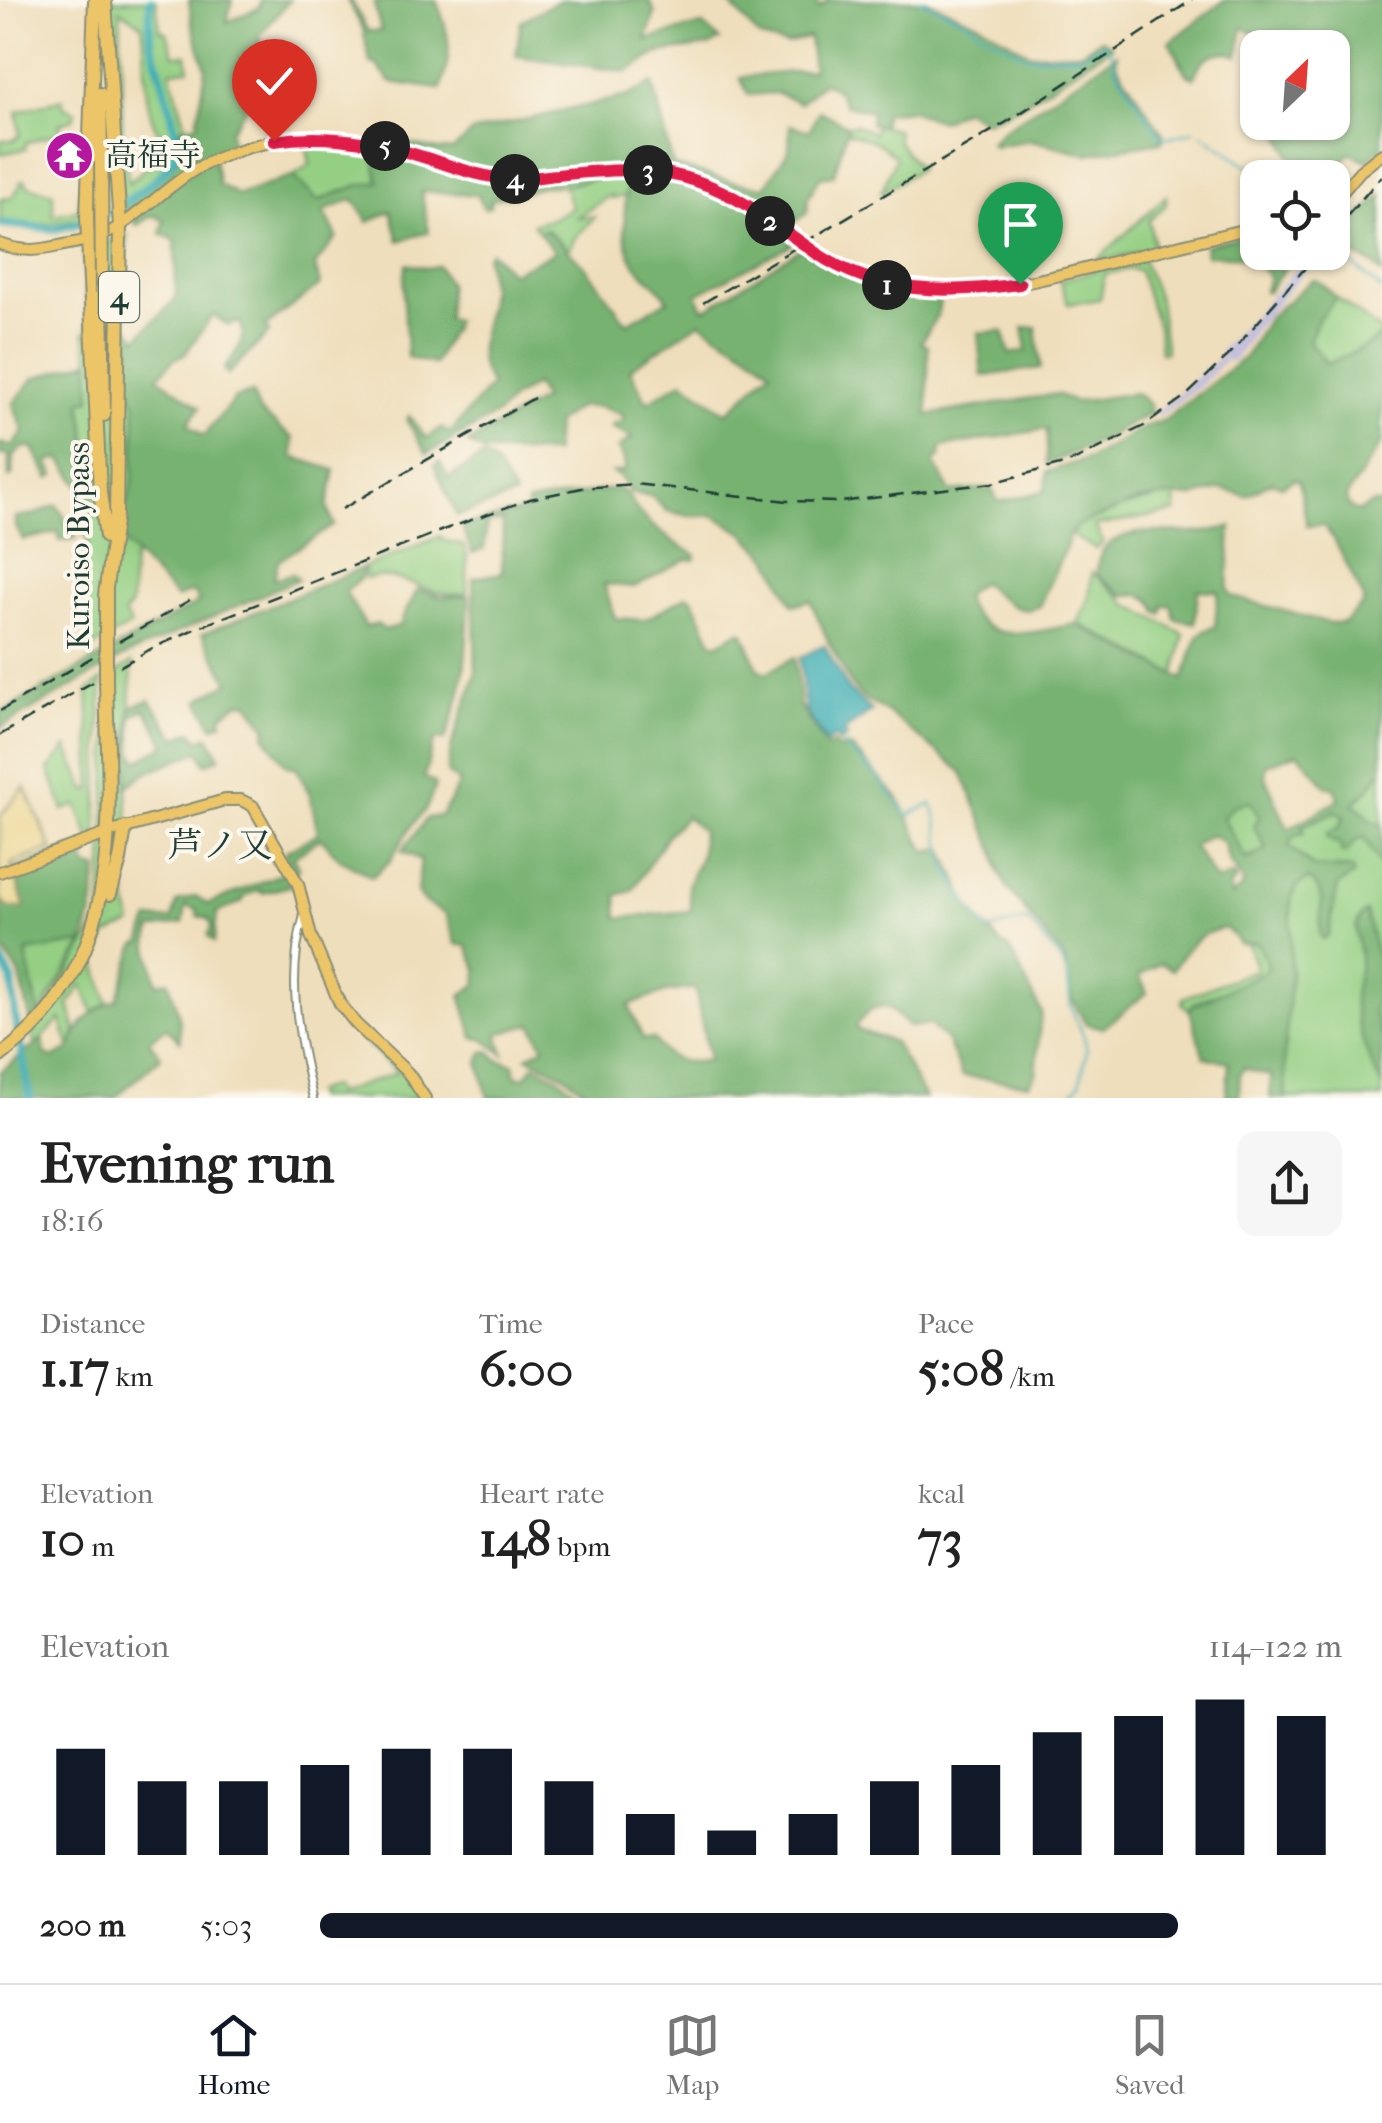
<!DOCTYPE html>
<html lang="en">
<head>
<meta charset="utf-8">
<style>
	body { margin:0; font-family:"IM FELL French Canon","Noto Serif JP",serif; background:#f6f6f6; color:#222; height:100vh; display:flex; flex-direction:column; font-size:38px; white-space:nowrap }
	* { box-sizing:border-box; margin:0 }
	p { font-size:32px; color:#767676 }
	.icon { flex:none; width:55px; height:55px; fill:none; stroke:currentColor; stroke-width:2; stroke-linecap:round; stroke-linejoin:round }
	.map { position:relative; height:1098px; overflow:hidden }
	.details { display:flex; flex-direction:column; background:#fff; flex:1 }
	.details>* { flex:none }
	.needle { width:65px; rotate:25deg }
	.buttons { position:absolute; left:1240px; top:30px; display:grid; gap:20px }
	.buttons a { display:grid; place-items:center; width:110px; height:110px; border-radius:20px; background:#fff; box-shadow:0 2px 8px #0004; font-size:50px }
	.pin { position:absolute; display:grid; place-items:center; width:85px; height:85px; color:#fff; margin:-102px -42px; border-radius:50% 50% 50% 0; rotate:-45deg; box-shadow:0 0 10px #0007 }
	.pin .icon { rotate:45deg }
	.km { position:absolute; width:50px; height:50px; margin:-25px; border-radius:50%; background:#222; color:#fff; font-size:28px; line-height:50px; text-align:center }
	.round { display:grid; place-items:center; flex:none; width:105px; height:105px; border-radius:20px; background:#f6f6f6 }
	.summary { display:flex; align-items:center; justify-content:space-between; height:170px; padding:0 40px }
	h1 { font-size:55px; font-weight:800; line-height:75px }
	.stats { display:grid; grid-template-columns:repeat(3,1fr); gap:15px; height:170px; padding:10px 40px }
	.stats div { display:grid; align-content:center }
	.stats b { font-size:50px; font-weight:800 }
	.stats small { font-size:28px; font-weight:400 }
	.stats p { font-size:28px }
	.chart { height:280px; padding:20px 40px }
	.chart p { display:flex; justify-content:space-between }
	.chart svg { width:100%; height:180px; margin-top:10px; stroke:#111827; stroke-width:6 }
	ul { padding:0 40px; list-style:none; font-size:32px }
	li { display:grid; grid-template-columns:160px 120px 1fr; align-items:center; height:75px }
	li i { height:25px; border-radius:12px; background:#111827 }
	.tab-bar { display:flex; justify-content:space-around; align-items:center; height:140px; border-top:2px solid #e0e0e0; background:#fff; font-size:28px; color:#767676 }
	.tab-bar a { display:grid; justify-items:center; gap:5px }
	.tab-bar .on { color:#111827 }
	.map>svg:first-child { display:block }
	.industrial { fill:#c4c0db }
	.green { fill:#94cf83; stroke:#5a865c; stroke-width:2.5; fill-rule:evenodd }
	.forest { fill:#77b271; stroke:#4b7852; stroke-width:2.5; fill-rule:evenodd }
	.sand { fill:#eeda9e; stroke:#868c69; stroke-width:2.5 }
	.water { fill:#3cadb4; stroke:#2e7574; stroke-width:2.5 }
	.lines { fill:none; stroke-linecap:round; stroke-linejoin:round }
	.stream { stroke:#3cadb4; stroke-width:2.5 }
	.river { stroke:#3cadb4; stroke-width:8 }
	.minor-casing { stroke:#878e78; stroke-width:10 }
	.major-casing { stroke:#878e78; stroke-width:14 }
	.highway-casing { stroke:#878e78; stroke-width:16 }
	.minor { stroke:#fff; stroke-width:6 }
	.major { stroke:#edc569; stroke-width:10 }
	.highway { stroke:#edc569; stroke-width:12 }
	.rail { stroke:#1f3d34; stroke-width:2.5; stroke-dasharray:15 8; stroke-linecap:butt }
	.major-bridge-casing { stroke:#878e78; stroke-width:14; stroke-linecap:butt }
	.highway-bridge-casing { stroke:#878e78; stroke-width:16; stroke-linecap:butt }
	.major-bridge { stroke:#edc569; stroke-width:10 }
	.highway-bridge { stroke:#edc569; stroke-width:12 }
	.route-casing { stroke:#fff; stroke-width:20 }
	.route { stroke:#e11d48; stroke-width:12 }
	.labels { text-anchor:middle; dominant-baseline:central; stroke-width:8; stroke-linejoin:round; paint-order:stroke }
	.shield { fill:#fbf7ec; stroke:#61756b; stroke-width:2.5 }
	.shield-label { font-size:30px; font-weight:bold; fill:#1f3d34 }
	.poi-label { font-size:32px; fill:#1f3d34; stroke:#fbf7ec; text-anchor:start }
	.street-label { font-size:32px; fill:#1f3d34; stroke:#fbf7ec }
	.neighbourhood-label { font-size:35px; fill:#1f3d34; stroke:#fbf7ec }
</style>
</head>
<body>
<div class="map">
<svg width="1382" height="1098" viewBox="0 0 1382 1098">
	<rect width="100%" height="100%" fill="#fbf7ec"/>
	<filter id="ink" filterUnits="userSpaceOnUse"><feTurbulence type="fractalNoise" baseFrequency=".01" numOctaves="2"/><feDisplacementMap in="SourceGraphic" scale="20" xChannelSelector="R" yChannelSelector="G"/><feConvolveMatrix kernelMatrix="1 2 1 2 8 2 1 2 1" color-interpolation-filters="sRGB"/></filter>
	<filter id="wash" filterUnits="userSpaceOnUse"><feTurbulence type="fractalNoise" baseFrequency=".0048" numOctaves="4" result="noise"/><feDisplacementMap in="SourceGraphic" scale="40" xChannelSelector="R" yChannelSelector="G"/><feGaussianBlur stdDeviation="2.25" result="paint"/><feColorMatrix in="noise" values="0 0 0 0 0 0 0 0 0 0 0 0 0 0 0 0 0 1.4 0 .05"/><feComposite in="paint" operator="in"/></filter>
	<g filter="url(#wash)">
		<rect width="100%" height="100%" fill="#efdebc"/>
		<!-- industrial -->
		<path class="industrial" d="M1312,252l9,1 -66,76 -23,34 -6,-4 -23,24 -45,34 -3,-4 67,-58 -2,-4z"/>
		<!-- green -->
		<path class="green" d="M110,0h46l4,30 7,3 7,22h13l2,14 -19,2 16,55 -5,1 -3,33 -56,47zM120,10l22,15c6,38 -2,69 15,106l7,4 -4,19 -31,29 -6,-40z
			M62,99l1,7 13,6 -3,7 -14,5 3,8 -37,11 1,6 -26,5 1,-14h13l6,-5 -3,-23z
			M855,125l19,8 2,-8 20,4 2,13 21,27 -38,24 15,-36 -20,-15 -29,-10 1,-6z
			M330,141l42,7 8,34 -24,4 -39,15 -24,-25 17,-11 -4,-23z
			M83,167l1,52 -49,6 -35,-5v-21l11,-1 10,-13 -1,-3 5,-2 3,6 25,7v22l25,-5z
			M597,178h31l-2,18 -14,3 -1,-4 -34,22h18l-21,22 -5,11 -23,-21 -7,3 -6,-8 20,-6 19,-10 -8,-22z
			M1166,196v9l-17,15 5,29 -59,13z
			M127,234l-2,141 11,31 -3,75 -10,33v28l15,13 -5,4 -2,46 -7,9 7,11 -41,24 -7,-97 6,-11 -3,-102 -5,-39 9,-1v-38l-6,-28 3,1 -3,-82z
			M1142,258l17,43 7,51h-6l-2,-25 -19,-56 -9,-2 -25,5 -5,25 -32,5 -8,-24z
			M1336,297l46,35v3c-17,15 -35,19 -54,29l-19,-22 6,-20z
			M1164,496h11l1,16 -81,14 8,16 -7,7 -24,-13 4,-10 44,-18z
			M441,536l1,4 21,5 4,11v37c-36,9 -69,-26 -101,-14l-2,-12z
			M1092,572l32,27 1,4 59,31 -9,40 -97,-51 11,-26z
			M132,663l-5,124 2,45 -6,46 9,46 -25,11 -12,25 13,43 -15,9 -11,-27 -13,19 7,27 -6,18 -10,-30 -24,26 -4,-10 69,-118 10,-241z
			M102,680l-5,154 -8,3 -12,-32 -13,5 -15,-40 18,-23 19,43 6,-1 -4,-98z
			M1382,703v395h-101l4,-136 -42,-94 49,-37 43,-25z
			M1250,801l9,16 -1,7 -4,3 12,22 -20,10 -23,-41 10,-12z
			M1252,940c11,5 18,23 13,34l-71,29 -4,8 -8,-7 1,-6 74,-29 -10,-27z
			M83,943l-44,72 -14,-63z
			M356,1028l48,44 15,20 -4,2 1,4h-101l-1,-6 18,-6 3,8 62,-21 -43,-42z"/>
		<!-- forest -->
		<path class="forest" d="M189,0h43l-5,22 32,-14 2,-8h29l-30,35 6,44 -36,52 2,15 -19,9 6,30 20,10 54,-19 25,25 38,-15 23,-4 -7,-34 10,1 4,-9 52,10h15l19,-18 155,-36 26,-13 20,83c32,6 60,19 92,21l24,-37 1,-25 19,6 10,-20 29,15 -14,49 -14,2 -12,21 -1,15 -14,10 -9,13 9,8 -96,50 5,13 4,2 95,-61 32,21 108,25 -3,20 -17,29 7,3v69l129,-21 17,8 62,-9 14,12v8l-49,28 -54,23v-35l-106,18 -1,10 -6,5 16,30 41,-4 7,14 47,-11 2,-19 41,-13 66,-37 2,2 9,-4 80,-63 23,-39 44,-38 6,1 18,16 -20,25 -7,20 18,22c20,-10 38,-14 55,-29v107l-36,55 2,9 10,6 13,-8h11v266l-14,20 -15,14c12,5 14,18 29,21v43l-17,-29 -7,-1 -12,15 -5,-1v-7l-13,-6 -1,-5 11,-6 6,-10 -8,-7 -33,15 1,7c-8,2 -14,5 -15,13l24,21 39,2 2,6 -16,10 -10,50 -5,4 -3,-5c0,-19 8,-43 -12,-55l-12,8 -5,12v73l-7,86 2,40h-16l1,-22 -27,-8 -4,7 -1,23h-13l3,-36 -25,-5 -14,-46 1,-4 76,-37v-8l-10,-20 -17,2 -14,-16c-29,4 -38,19 -54,42l-11,-7 -22,13 8,17 -44,35 -17,-4 -14,-24 -8,-41 -57,-72 -8,-16 -4,-19 -33,-80 -76,-61 -22,-12 -12,-13 -23,-43 -19,-43 -17,5 -23,-46 -24,-24 -33,-20 -24,1 -22,-5 -16,-15 -20,-3 -10,-15 -8,-5 12,-2 -1,-12 -6,-11 14,-10 -21,-10 2,-4 8,-1 2,-8 -23,-8 -20,-1 -24,17 -2,30 -70,-1 -16,-9 75,-44 -8,-14 -23,14 -13,14 -72,41 -20,-33 2,-5 17,22 15,-10 9,5 41,-48c-24,-30 -2,-63 -1,-96 0,-10 -3,-22 -4,-33l5,-4 20,21 44,-21 -16,-20 6,-3 39,36 43,58 41,-23c-7,-12 -17,-19 -27,-29 -24,-25 -15,-62 -14,-93h-30l-33,8h-23l-26,10 -24,3 -1,8 -6,1 -7,-13 -56,-4 8,41 -30,9 -8,-30 -23,11 -14,-23 -30,12 13,26 -22,28 5,20 -54,41 3,7 -41,41 -4,-5c11,-15 24,-27 16,-47l-12,3 -15,-10 -28,39 -12,6 -15,17 42,30 -12,17 16,12 31,-38 17,-5 8,19 33,26v19l42,13 -8,37 7,18 -56,36 -4,18 18,-5 6,5 -173,77 -125,72v-15l199,-111 -7,-11 -15,7 -54,-56v-28l10,-33 3,-75 -11,-31 2,-49 10,12 39,-40 -1,-58 -14,-6 3,-14 -12,-5 -15,10 -15,-18 55,-47 4,-33 16,-2 9,-57 -14,-44zM700,322c24,18 49,27 71,48l-44,43 -44,-32 -36,21 -17,-33zM1294,479l5,2 8,45 16,-1 11,14 29,59v6l-19,19h-15l-96,-26 -5,-7 3,-63c-13,2 -27,7 -40,6 -34,-1 -96,-9 -94,42l27,20c16,-2 29,0 34,18l4,1 1,-8 9,-1 3,14 20,4 3,-33 20,1 -3,36c-26,4 -21,33 -32,52l-108,-55c-41,8 -93,26 -111,-28l17,-14c18,13 36,37 58,24l28,-61 2,-10 7,-9 63,-25 25,-5 29,1 28,-8 25,7 26,-14 10,4zM1298,753l29,34h7l5,13 -51,29 -23,-53 1,-11zM1250,801l9,16 -5,9 12,23 -20,11 -23,-42 10,-12zM1211,835l12,7 6,20 14,19 -1,7 -11,8 -2,-10 7,-5 -3,-6 -17,6 -23,-35z
			M347,0h4l17,31h13l-7,-28 13,-3h49c15,36 16,52 5,89l-51,-7 -14,-18 -6,-1 -7,-34z
			M560,0h89l6,13 -9,27 56,-15 18,15 -10,6 -52,7 -31,19 -111,-16 5,-35z
			M727,0h89l3,8 10,-8h97l55,24 49,30 52,-2 19,-13 11,7 -94,61 -33,14 -21,-12 -23,12 -31,-11 -26,3 -1,12 -13,-1 1,-13 -26,-6 -8,-15 -14,-8 -23,21 -23,-10 -29,2 -8,-18 73,-7 -4,-33 -23,8 -26,-7z
			M1225,0h157v148l-15,13 -17,-8 -11,13 -48,-9 -16,-34 57,-1v-74h-74l-1,32 -4,-21 2,-26 -12,-6 -5,29c-19,-9 -38,0 -44,22l-8,-5 -16,-31z
			M1117,54l-1,10 47,70 -1,8 -75,12 -55,-14 -38,6 -4,-3 13,-13z
			M1382,195v79l-9,-10 -21,-10 -7,6 -6,-5 8,-26z
			M1255,232l2,1 1,19 24,1 10,5 -24,33h-4l5,-14c-16,-23 -37,-21 -63,-22l-1,-10z
			M407,264l20,4 11,-2 11,18 -2,34 9,3 -22,43 -27,-7c0,-28 -7,-68 0,-93z
			M1036,327l5,41 -59,8 -4,-43 25,-2 7,23 17,-4 -4,-22z
			M90,361l1,38 -10,2c7,48 19,91 8,140l-11,-16 8,-8 -4,-28 -21,-30 -13,3 7,13 -6,3 -16,-30 -10,-1 -9,9 -2,20 -3,1v-22h-9v-12l12,4 12,-15 -11,-28 21,-26z
			M484,456l12,9 19,31 -58,20 -23,-51 6,-3 8,16z
			M617,488c13,6 13,13 21,23 15,17 38,33 58,44l-1,5 -8,-1 -53,28 -30,-3 11,34 29,2 43,-24 6,3 19,43 5,2 23,-13 4,2 14,36 8,4 29,-16 5,50 27,40 6,-3 7,5 11,-2 48,52 27,53 17,-3 27,60 30,34 10,6 31,63 -5,62 -7,10 -67,-8 -15,-35 -18,-17 -20,3 -20,-19 -8,-2 -10,3 -15,16 2,5 36,12 31,56h-332l-28,-23 -38,-18 17,-10 -12,-23 -34,10 6,20 -20,-15 -10,-1 -13,-43 16,-11 1,-14 -11,-24 -11,-2 -10,-29 -22,-13 -7,-10 4,-32 -19,-9 25,-33 13,-2 10,-14 9,-20 -12,-9 5,-29 24,-70 -3,-96 29,-5 1,-53 -16,3 -3,26 -12,4 -10,-27 65,-16v-7zM686,816l16,15 -1,24 -13,30 3,26 -73,7 -1,-23 15,-4 36,-57zM695,988l14,72c-24,5 -42,1 -55,-21h-11l-14,-34 37,-13z
			M57,505l20,33 -17,3 -2,-9 -35,8 -7,-13v-10l20,-3z
			M362,568v9l-17,15 21,35 11,-3 8,6 16,-5c1,-12 12,-23 16,-36l25,8 27,-1c-2,57 -3,91 -24,144l-10,-1 -11,38 12,7 -10,25 -14,16 -22,36 -18,16 -32,-18 -19,-21 -28,19 6,10 -6,12 1,6 -32,8 -3,-3 -14,6 -3,6 -25,10 -3,30 -6,-6 4,-11 -4,-7 -10,-2 -1,-6 -11,-4 -3,17 -31,6 -4,14 9,40 12,-2 10,35 1,25 -14,-14 -17,14 12,16 -46,41h-115v-26l43,-33 2,15 7,4 18,-9c8,-25 22,-40 47,-49l19,-56 5,-1 8,-23 23,-1 5,-17 19,-6 12,8 78,-32 -1,-20 33,-19 -8,-38 -14,-28 -9,-1 -22,-30 2,-8 -19,-26 -10,1 -16,12v8l-9,4 -14,-27 30,-18 -27,-48z
			M150,700l26,38 16,-7 8,9 9,-4 11,21 -14,7 -7,-13 -52,21 -20,15 4,-80zM145,709l21,35 -28,17 -6,-10v-35z
			M90,842l-6,19 4,6 10,2 -6,47 -9,27 -57,9 13,63 -8,7 -12,-49 -19,-27 3,-20 -3,-28 3,5 22,5 -11,-38z
			M1366,912l12,48 -1,39 -4,10 9,31v46c-13,-25 -24,-56 -28,-84 -1,-14 5,-26 6,-38 2,-20 -13,-38 6,-52z
			M489,1051l9,9 16,4 2,12 9,1 9,-12 24,12 26,21h-96l-9,-36 4,-10z"/>
		<!-- sand -->
		<path class="sand" d="M25,787l27,62 -41,15 14,44h-16l-9,-10v-82z"/>
		<!-- water -->
		<path class="water" d="M824,645l25,45 23,21 -28,20 3,6 -8,5 -4,-5 -9,6 -21,-34 -5,-51z"/>
		<g class="lines">
			<!-- stream -->
			<path class="stream" d="M920,0l45,20 19,14 44,23 53,-2 23,-12 10,13v10l45,69 6,3 29,-7
				M1202,134l64,44
				M1330,256l22,8 30,26
				M840,741l40,39 28,35 24,-11c9,19 6,38 13,57 9,27 26,47 43,70l39,-11 34,40 6,13 4,34 13,30 3,13 -7,33 -11,15"/>
			<!-- river -->
			<path class="river" d="M101,216c18,-8 63,-39 72,-57 12,-23 -17,-93 -22,-120 -2,-13 -1,-26 -1,-39
				M0,224l54,5 34,-8
				M0,959l12,21 3,36 15,82"/>
		</g>
	</g>
	<g filter="url(#ink)">
		<g class="lines">
			<defs>
				<path id="minor" d="M304,915c-18,64 -6,120 9,183"/>
				<path id="major" d="M1332,204l28,-33 22,-17
					M0,244c22,8 37,7 59,2 21,-4 40,-7 58,-18 28,-18 51,-42 79,-59 24,-14 52,-23 79,-28 76,-16 143,21 215,35 40,8 81,-6 121,-7 71,-3 125,28 181,67
					M814,252c23,15 47,29 76,34 80,16 164,-9 241,-29 42,-10 84,-20 127,-31
					M115,831l110,-31h16l12,6 45,78 13,52 29,68 16,20 52,49 17,25
					M0,872l106,-38"/>
				<path id="highway" d="M95,0l-8,217 13,275 6,45
					M105,0l15,226 -4,288 -11,81
					M100,94l1,68
					M102,293l2,122
					M106,633v-43
					M110,894l10,-34 5,-32
					M0,1056c128,-94 109,-236 106,-376"/>
			</defs>
			<!-- minor casing -->
			<use href="#minor" class="minor-casing"/>
			<!-- major casing -->
			<use href="#major" class="major-casing"/>
			<!-- highway casing -->
			<use href="#highway" class="highway-casing"/>
			<!-- minor -->
			<use href="#minor" class="minor"/>
			<!-- major -->
			<use href="#major" class="major"/>
			<!-- highway -->
			<use href="#highway" class="highway"/>
			<!-- rail -->
			<path class="rail" d="M1332,233l50,-57
				M703,303l307,-183 182,-120
				M342,509l197,-114
				M0,711l190,-111
				M0,735l149,-85 43,-20 251,-100 87,-31 52,-11 53,-4 153,17 53,1 151,-19 79,-21 73,-36 44,-32 42,-40 89,-102"/>
			<defs>
				<path id="major-bridge" d="M792,236l22,16"/>
				<path id="highway-bridge" d="M101,162l1,131
					M106,633v47"/>
			</defs>
			<!-- major-bridge casing -->
			<use href="#major-bridge" class="major-bridge-casing"/>
			<!-- highway-bridge casing -->
			<use href="#highway-bridge" class="highway-bridge-casing"/>
			<!-- major-bridge -->
			<use href="#major-bridge" class="major-bridge"/>
			<!-- highway-bridge -->
			<use href="#highway-bridge" class="highway-bridge"/>
		</g>
	</g>
	<g class="lines" filter="url(#ink)">
		<defs>
			<path id="route" d="M274,141c51,-8 100,0 149,16 29,9 58,21 89,22 14,1 30,-3 45,-4 48,-5 95,-10 142,7 44,15 79,45 117,71 62,42 132,41 204,31"/>
		</defs>
		<!-- route casing -->
		<use href="#route" class="route-casing"/>
		<!-- route -->
		<use href="#route" class="route"/>
	</g>
	<!-- icons -->
	<defs>
		<symbol id="temple-disc" viewBox="-11 -11 22 22"><circle r="9.5" fill="#b5179e" stroke="#fbf7ec"/><path d="M0-6L5-2H3V0L6.5 2.5H4V6H1.5V3h-3V6H-4V2.5H-6.5L-3 0V-2H-5Z" fill="#fff"/></symbol>
	</defs>
	<g fill-rule="evenodd">
		<use href="#temple-disc" x="42" y="128" width="55" height="55"/>
	</g>
	<g class="labels">
		<!-- shield labels -->
		<rect class="shield" x="99" y="272" width="40" height="50" rx="8"/>
		<g class="shield-label">
			<text x="119" y="297">4</text>
		</g>
		<!-- poi labels -->
		<g class="poi-label">
			<text x="105" y="155">高福寺</text>
		</g>
		<!-- street labels -->
		<g class="street-label">
			<text transform="translate(78 546) rotate(-90)">Kuroiso Bypass</text>
		</g>
		<!-- neighbourhood labels -->
		<g class="neighbourhood-label">
			<text x="220" y="845">芦ノ又</text>
		</g>
	</g>
</svg>
<div class="buttons">
<a><svg class="needle" viewBox="-14 -14 28 28"><path d="M0-13l5 13h-10z" fill="#e53935"/><path d="M0 13l5-13h-10z" fill="#767676"/></svg></a>
<a><svg class="icon" aria-label="locate" viewBox="0 0 24 24"><circle cx="12" cy="12" r="6"/><path d="M12 2v4M12 18v4M2 12h4M18 12h4"/></svg></a>
</div>
<div class="pin" style="left:1020px;top:284px;background:#1e9e55"><svg class="icon" aria-label="arrive" viewBox="0 0 24 24"><path d="M6 21V4h12l-3 4 3 4H6"/></svg></div>
<div class="pin" style="left:274px;top:141px;background:#d93025"><svg class="icon" aria-label="check" viewBox="0 0 24 24"><path d="M5 12l5 5 9-10"/></svg></div>
<b class="km" style="left:887px;top:285px">1</b>
<b class="km" style="left:770px;top:221px">2</b>
<b class="km" style="left:648px;top:170px">3</b>
<b class="km" style="left:515px;top:179px">4</b>
<b class="km" style="left:385px;top:146px">5</b>
</div>
<section class="details">
<div class="summary"><div><h1>Evening run</h1><p>18:16</p></div><a class="round"><svg class="icon" aria-label="share" viewBox="0 0 24 24"><path d="M12 15V3M7 8l5-5 5 5M5 13v7h14v-7"/></svg></a></div>
<div class="stats">
<div><p>Distance</p><b>1.17<small> km</small></b></div>
<div><p>Time</p><b>6:00</b></div>
<div><p>Pace</p><b>5:08<small> /km</small></b></div>
</div>
<div class="stats">
<div><p>Elevation</p><b>10<small> m</small></b></div>
<div><p>Heart rate</p><b>148<small> bpm</small></b></div>
<div><p>kcal</p><b>73</b></div>
</div>
<div class="chart"><p><span>Elevation</span>114–122 m</p>
<svg viewBox="0 0 160 44" preserveAspectRatio="none"><path d="M5 44V18M15 44V26M25 44V26M35 44V22M45 44V18M55 44V18M65 44V26M75 44V34M85 44V38M95 44V34M105 44V26M115 44V22M125 44V14M135 44V10M145 44V6M155 44V10"/></svg>
</div>
<ul>
<li><b>200 m</b>5:03<i style="width:84%"></i></li>
</ul>
</section>
<nav class="tab-bar">
<a class="on"><svg class="icon" aria-label="home" viewBox="0 0 24 24"><path d="M3 11l9-7 9 7M6 9v11h12V9"/></svg>Home</a>
<a><svg class="icon" aria-label="map" viewBox="0 0 24 24"><path d="M3 6l6-2 6 2 6-2v14l-6 2-6-2-6 2zM9 4v14M15 6v14"/></svg>Map</a>
<a><svg class="icon" aria-label="saved" viewBox="0 0 24 24"><path d="M7 4h10v16l-5-4-5 4z"/></svg>Saved</a>
</nav>
</body>
</html>
